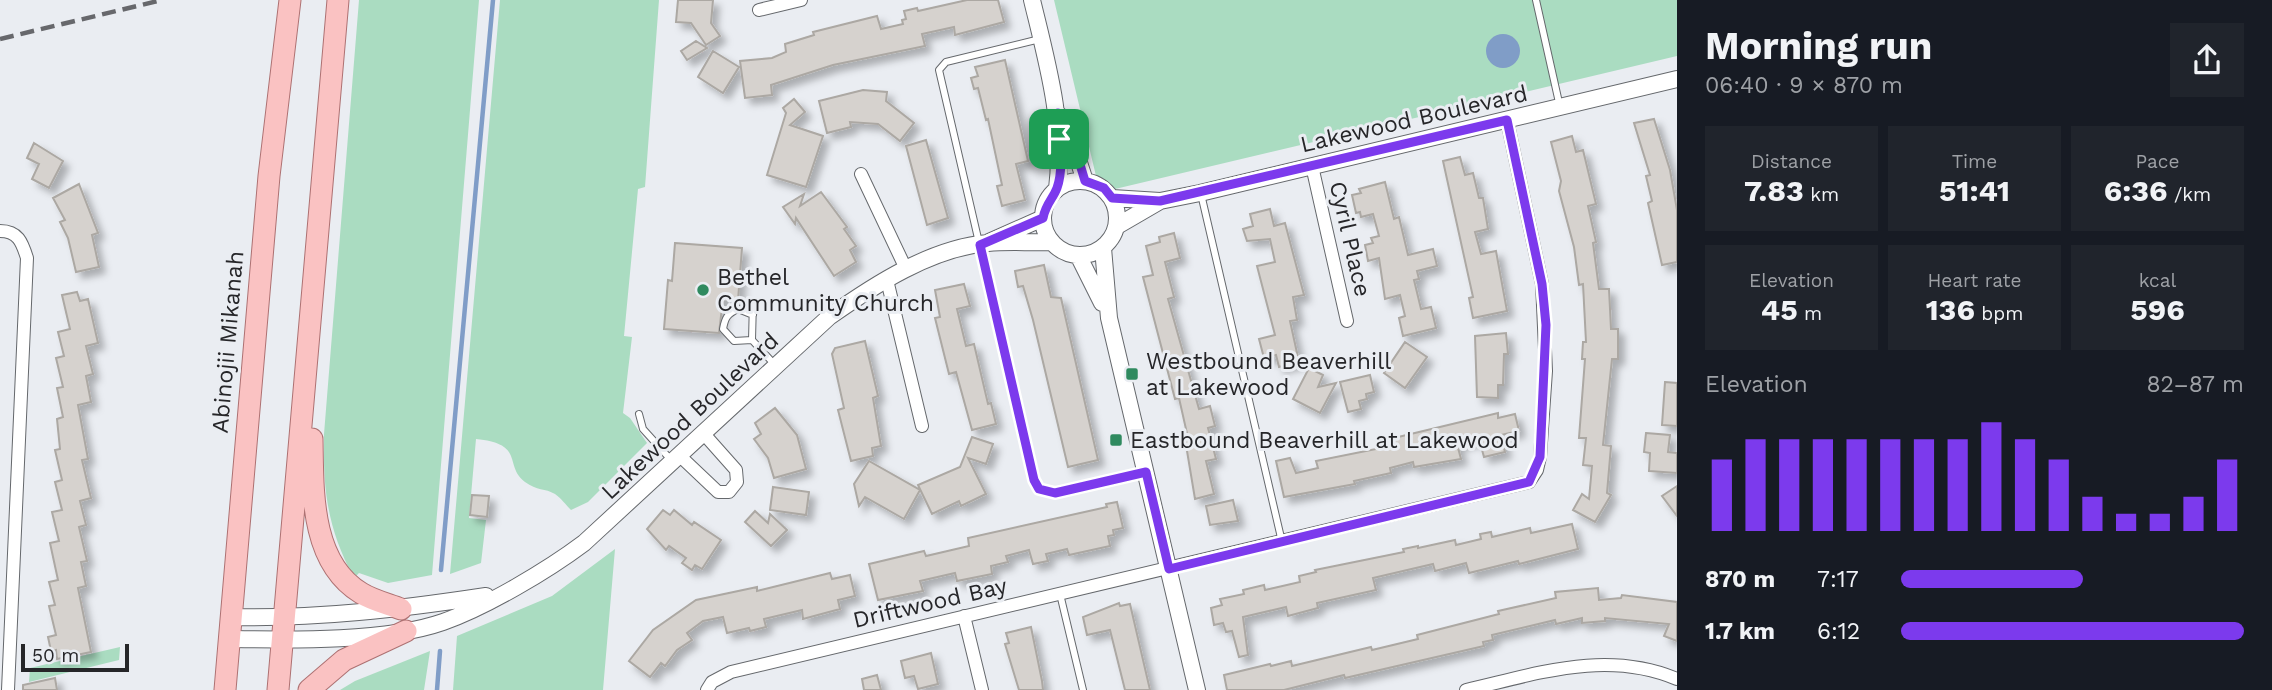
<!DOCTYPE html>
<html lang="en">
<head>
<meta charset="utf-8">
<style>
	body { margin:0; font-family:"Work Sans",sans-serif; background:#20242c; color:#f1f3f6; height:100vh; display:flex; flex-direction:column; font-size:26px; white-space:nowrap }
	* { box-sizing:border-box; margin:0 }
	p { font-size:23px; color:#9ea1a6 }
	.icon { flex:none; width:38px; height:38px; fill:none; stroke:currentColor; stroke-width:2; stroke-linecap:round; stroke-linejoin:round }
	.map { position:relative; flex:1; overflow:hidden }
	.sheet { display:flex; flex-direction:column; background:#171b24; width:595px }
	.sheet>* { flex:none }
	.scale { position:absolute; left:21px; bottom:18px; width:108px; box-sizing:border-box; padding-left:7px; border:4px solid #262629; border-top:0; font-size:19px; line-height:24px; white-space:nowrap; color:#262629; -webkit-text-stroke:5px #eaedf2; paint-order:stroke }
	.pin { position:absolute; display:grid; place-items:center; width:60px; height:60px; color:#fff; margin:-30px; border-radius:14px; box-shadow:0 4px 10px #0006 }
	.round { display:grid; place-items:center; flex:none; width:74px; height:74px; border-radius:0px; background:#20242c }
	.overview { display:flex; align-items:center; justify-content:space-between; height:119px; padding:0 28px }
	h1 { font-size:38px; font-weight:700; line-height:52px }
	.stats { display:grid; grid-template-columns:repeat(3,1fr); gap:10px; height:119px; padding:7px 28px }
	.stats div { display:grid; align-content:center; border-radius:0px; background:#20242c; text-align:center }
	.stats b { font-size:30px; font-weight:700 }
	.stats small { font-size:19px; font-weight:400 }
	.stats p { font-size:19px }
	.chart { height:196px; padding:14px 28px }
	.chart p { display:flex; justify-content:space-between }
	.chart svg { width:100%; height:126px; margin-top:7px; stroke:#7c3aed; stroke-width:6 }
	ul { padding:0 28px; list-style:none; font-size:23px }
	li { display:grid; grid-template-columns:112px 84px 1fr; align-items:center; height:52px }
	li i { height:18px; border-radius:9px; background:#7c3aed }
	main { display:flex; flex:1; min-height:0 }
	.map>svg:first-child { display:block }
	.green { fill:#aadcc1 }
	.water { fill:#809dc7 }
	.lines { fill:none; stroke-linecap:round; stroke-linejoin:round }
	.stream { stroke:#809dc7; stroke-width:4.5 }
	.building { fill:#d6d2ce; stroke:#aca8a3; stroke-width:2; filter:url(#shadow) }
	.service-casing { stroke:#65686c; stroke-width:8 }
	.minor-casing { stroke:#65686c; stroke-width:14 }
	.tertiary-casing { stroke:#65686c; stroke-width:18 }
	.primary-casing { stroke:#ad7172; stroke-width:23 }
	.service { stroke:#fff; stroke-width:6 }
	.minor { stroke:#fff; stroke-width:12 }
	.tertiary { stroke:#fff; stroke-width:16 }
	.primary { stroke:#fac2c2; stroke-width:21 }
	.rail { stroke:#67686c; stroke-width:4.5; stroke-dasharray:14 7; stroke-linecap:butt }
	.route-casing { stroke:#fff; stroke-width:14 }
	.route { stroke:#7c3aed; stroke-width:9 }
	.poi-dot { fill:#2f8a5f; stroke:#eaedf2; stroke-width:2.5 }
	.labels { text-anchor:middle; dominant-baseline:central; stroke-width:6; stroke-linejoin:round; paint-order:stroke }
	.street-label { font-size:23px; fill:#262629; stroke:#eaedf2 }
	.poi-label { font-size:23px; fill:#262629; stroke:#eaedf2; text-anchor:start }
</style>
</head>
<body>
<main>
<div class="map">
<svg width="1677" height="690" viewBox="0 0 1677 690">
	<defs>
		<filter id="shadow"><feDropShadow dx="6" dy="6" stdDeviation="3.5" flood-color="#0004"/></filter>
	</defs>
	<rect width="100%" height="100%" fill="#eaedf2"/>
	<!-- green -->
	<path class="green" d="M359,0h120l-47,575 -44,8 -29,-10 -5,5c-27,-50 -31,-88 -30,-144z
		M500,0h159l-14,187 -7,2 -14,147 8,1 -9,76 7,5 17,25 -59,59 -17,8c-5,-5 -10,-12 -16,-16 -10,-6 -18,-3 -30,-12 -22,-17 1,-38 -49,-43l-7,79 17,2 -5,43 -31,11z
		M1054,0h623v56l-562,133 -19,-13z
		M615,549l-12,141h-150l4,-54 95,-40z
		M120,647l-1,13 -90,22 1,-14z
		M430,651l-6,39h-84l15,-9z"/>
	<!-- water -->
	<path class="water" d="M1486 51a17 17 0 1 1 34 0a17 17 0 1 1-34 0Z"/>
	<g class="lines">
		<!-- stream -->
		<path class="stream" d="M441,570l52,-570
			M437,690l3,-39"/>
	</g>
	<!-- building -->
	<path class="building" d="M678,0h35l-2,23 9,13 -14,9 -15,-22 -15,-1z
		M967,0h31l6,22 -49,13 -1,-8 -32,7 3,12 -92,19 -62,20 1,10 -27,3 -5,-37 32,-3 14,-6 -1,-8 29,-9 -1,-3 64,-16 4,13 22,-5 -1,-4 4,-1 -2,-8 13,-3 1,3z
		M696,41l11,7 -20,12 -6,-9z
		M713,51l26,16 -16,26 -25,-16z
		M1005,60l23,101 -12,3 9,36 -23,6 -5,-20 5,-1 -14,-66 -2,1 -8,-32 -4,1 -3,-11 7,-2 -3,-9z
		M863,90l24,2 -1,9 28,22 -14,18 -22,-17 -28,-2 1,5 -24,6 -8,-32z
		M794,99l11,13 -15,13 33,11 -17,51 -39,-12 19,-62 -3,-5z
		M1654,119l16,51 7,40v52l-15,3 -14,-62 4,-2 -6,-25 4,-1 -16,-52z
		M1572,136l4,16 7,-2 13,54 -8,2 8,36 -3,1 6,46h10l2,40h7v30h-6l-9,86 8,1 -4,47 4,2 -16,27 -22,-12 9,-16 7,5 3,-33 -9,-1 3,-27h-7l6,-79h-3l1,-17h3l-3,-58 -4,1 -5,-38 -15,-56 2,-10 -10,-39z
		M926,140l22,78 -21,7 -21,-79z
		M34,143l29,18 -14,27 -17,-9 7,-15 -12,-6z
		M1460,157l5,18 8,-2 6,25h4l5,31 -13,3 6,22 15,-3 11,60 -34,7 -4,-20 4,-1 -30,-136z
		M1385,182l9,37 5,-2 9,38 25,-6 4,17 -20,5 2,8 -5,1 7,29 10,-2 5,21 -33,8 -4,-18 6,-2 -5,-21 -15,4 -6,-41 -11,3 -3,-16 8,-2 -2,-5 8,-2 -6,-22 -12,3 -1,-5 -4,1 -4,-18 9,-2 -2,-4z
		M79,184l19,49 -6,2 7,32 -23,5 -8,-34 -8,-16 5,-2 -12,-22z
		M821,192l26,35 -3,2 12,17 -6,4 6,12 -22,14 -38,-58 -1,6 -12,-17 21,-13 -4,12z
		M1270,209l4,17 11,-3 19,72 -11,2 4,23 -7,1 9,41 -20,5 -3,-12 -12,3 -5,-19 16,-4 -18,-69 18,-4 -5,-23 -23,2 -4,-12 10,-3 -3,-12z
		M1174,233l6,25 -15,4 9,35 -6,2 31,110 11,-3 5,20 -7,2 8,31 -10,2 8,33 -19,5 -10,-60 3,-1 -9,-40 -4,1 -32,-122 10,-2 -7,-29 14,-4 -1,-5z
		M675,243l67,5 -4,52 -15,-1 -4,34 -55,-4 4,-49 4,1z
		M1044,265l7,32 10,1 37,162 -30,7 -35,-147 -10,-34 -5,1 -3,-16z
		M964,284l6,22 -13,3 9,37 8,-2 14,60 3,-1 5,21 -24,6 -16,-58 -7,2 -14,-56 5,-1 -5,-27z
		M77,292l3,9 8,-2 10,44 -12,3 7,28 -7,2 5,26 -13,3 10,54 -6,1 9,38 -11,3 6,24 -7,2 8,34 -6,1 5,24 -8,2 13,64 -34,7 -1,-9 -5,1 -3,-14 8,-2 -7,-29 6,-1 -6,-23 9,-2 -8,-37 9,-2 -7,-29 10,-2 -7,-28 7,-2 -7,-30 5,-1 -3,-30 6,-2 -6,-29 6,-1 -7,-29 8,-2 -6,-24 12,-3 -8,-34z
		M1506,333l2,21h-4l-1,31h-5v13l-21,-1 -2,-61z
		M865,341l13,55 -5,2 8,48 -9,2 1,8 -22,5 -13,-51 6,-2 -12,-54 3,-6z
		M1405,342l22,15 -22,31 -21,-15z
		M1309,368l14,7 -5,12 18,-4 -16,30 -27,-14z
		M1370,375l4,17 -8,2 1,5 -8,2 2,8 -13,3 -8,-30z
		M1665,382l12,1v43l-15,-1z
		M775,408l22,27 9,34 -32,9 -6,-20 -14,-19 7,-5 -6,-11z
		M1498,413v5l17,-4 4,17 -18,4 4,17 -21,5 -5,-18 -22,5 4,15 -47,8 -1,-5 -23,6 1,5 -37,8 1,3 -71,13 -8,-36 14,-3 6,15 22,-5 -2,-7 80,-16 -2,-7z
		M1646,433l24,2 -2,17 9,1v20l-28,-2 1,-18 -6,-1z
		M972,437l21,7 -7,20 -18,-6 18,36 -25,12 -2,-5 -27,13 -14,-29 42,-18z
		M869,461l51,29 -16,29 -39,-22 -6,9 -5,-22z
		M1677,486v30l-15,-20z
		M773,487l36,5 -3,23 -36,-5z
		M472,495l17,1 -2,21 -17,-2z
		M1233,500l5,21 -28,4 -4,-19z
		M1117,502l6,26 -10,2 1,5 -6,1 2,10 -41,9 -2,-6 -21,5 2,7 -15,3 -4,-14 -23,6 2,6 -17,4 1,8 -35,7 -2,-8 -35,8 3,10 -45,9 -9,-36 55,-13 2,5 43,-10 -1,-8 139,-31 -1,-3z
		M663,510l7,5 4,-5 18,15 2,-3 27,18 -19,29 -7,-4 -3,5 -10,-7 4,-5 -17,-12 -3,4 -19,-21z
		M755,511l13,12 2,-9 17,16 -16,16 -26,-24z
		M1572,524l6,25 -59,15 -1,-3 -49,12 -3,-10 -31,8 -2,-7 -60,14 3,12 -59,13 1,5 -30,8 -2,-9 -43,10 5,38 -9,2 -7,-26 -6,1 -3,-9 -9,2 -3,-17 11,-3 -2,-6 24,-5 -1,-4 21,-5 1,5 35,-8 -1,-6 17,-4 -1,-2 89,-18 -1,-3 15,-3v2l37,-8 1,5 25,-6 -1,-5 11,-2 1,5 38,-9 1,5z
		M830,573l2,6 18,-4 5,21 -17,4 2,9 -37,10 -1,-9 -38,9 2,8 -16,4 -1,-3 -22,5 -4,-16 -20,4 -16,12 5,7 -15,10 -12,16 -4,-3 -11,14 -21,-16 24,-31 43,-30 61,-13v4z
		M1598,588l1,12 22,-2 1,-3 55,7v39l-13,-5 5,-12 -64,-6v3l-23,2v-5l-26,6 -1,-4 -63,15 1,5 -10,2 1,4 -139,32 -1,-3 -60,15h-57l-3,-15 46,-11 1,2 20,-5 1,5 79,-19 1,3 46,-11 -1,-4 82,-21 -1,-3 58,-13 -1,-6z
		M1119,603l1,3 10,-2 20,86h-25l-15,-60 -23,5 -4,-18z
		M1031,627l11,54 1,9h-24l-14,-46 4,-1 -3,-10z
		M931,653l7,31 -20,5 -4,-13 -9,2 -4,-17z
		M877,675l4,15h-17l-2,-11z
		M55,678l2,12h-34v-5z"/>
	<g class="lines">
		<defs>
			<path id="service" d="M1536,0l24,107
				M1040,39l-94,23 -7,8 95,410 5,9 16,4 90,-20
				M1201,194l81,348
				M753,301l-1,39 23,25
				M752,340l-18,1 -11,-12c2,-11 4,-15 15,-20l15,6
				M639,414l4,15 29,32
				M1060,594l23,96"/>
			<path id="minor" d="M759,10l42,-10
				M1312,166l35,155
				M861,174l45,95
				M0,231c18,0 22,11 27,27l-19,432
				M887,280l35,146
				M680,456l38,36h11l8,-10 -1,-12 -32,-36
				M964,616l18,74
				M707,690l5,-8 19,-10 798,-190 8,-12 3,-13 6,-86 -4,-87 -35,-164
				M1466,690c71,-16 140,-41 211,-11"/>
			<path id="tertiary" d="M1032,0c15,62 33,125 25,189
				M1059,115l12,23 14,43
				M1043 218a37 37 0 1 1 74 0a37 37 0 1 1-74 0Z
				M1112,198l48,3 40,-8 477,-114
				M1117,226l43,-25
				M989,242l54,-24
				M1103,248l6,70 88,372
				M1078,255l24,48
				M231,617c86,2 169,-8 255,-21
				M229,639c62,1 157,3 214,-17 43,-15 105,-52 141,-79l245,-226c45,-32 102,-69 159,-74 21,-2 43,0 64,-1"/>
			<path id="primary" d="M312,439c1,51 -2,123 49,154 11,7 27,11 40,16
				M225,690l44,-514 21,-176
				M278,690l60,-690
				M309,690l35,-30 62,-29"/>
		</defs>
		<!-- service casing -->
		<use href="#service" class="service-casing"/>
		<!-- minor casing -->
		<use href="#minor" class="minor-casing"/>
		<!-- tertiary casing -->
		<use href="#tertiary" class="tertiary-casing"/>
		<!-- primary casing -->
		<use href="#primary" class="primary-casing"/>
		<!-- service -->
		<use href="#service" class="service"/>
		<!-- minor -->
		<use href="#minor" class="minor"/>
		<!-- tertiary -->
		<use href="#tertiary" class="tertiary"/>
		<!-- primary -->
		<use href="#primary" class="primary"/>
		<!-- rail -->
		<path class="rail" d="M0,39l162,-39"/>
	</g>
	<g class="lines">
		<defs>
			<path id="route" d="M1058,113l14,25 13,43 19,7 8,10 48,3 347,-81 35,164 4,41 -6,132 -11,25 -360,87 -23,-97 -91,21 -16,-4 -5,-9 -54,-235 63,-27c3,-15 10,-19 14,-30 8,-22 1,-53 1,-75z"/>
		</defs>
		<!-- route casing -->
		<use href="#route" class="route-casing"/>
		<!-- route -->
		<use href="#route" class="route"/>
	</g>
	<!-- markers -->
	<g class="poi-dot">
		<circle cx="703" cy="290" r="7"/>
		<rect x="1125" y="367" width="14" height="14" rx="3.5"/>
		<rect x="1109" y="433" width="14" height="14" rx="3.5"/>
	</g>
	<g class="labels">
		<!-- street labels -->
		<g class="street-label">
			<text transform="translate(1414 119) rotate(-13)">Lakewood Boulevard</text>
			<text transform="translate(1350 239) rotate(77)">Cyril Place</text>
			<text transform="translate(228 342) rotate(-85)">Abinojii Mikanah</text>
			<text transform="translate(690 416) rotate(-43)">Lakewood Boulevard</text>
			<text transform="translate(930 603) rotate(-13)">Driftwood Bay</text>
		</g>
		<!-- poi labels -->
		<g class="poi-label">
			<text x="717" y="277">Bethel<tspan x="717" dy="26">Community Church</tspan></text>
			<text x="1146" y="361">Westbound Beaverhill<tspan x="1146" dy="26">at Lakewood</tspan></text>
			<text x="1130" y="440">Eastbound Beaverhill at Lakewood</text>
		</g>
	</g>
</svg>
<div class="scale">50 m</div>
<div class="pin" style="left:1059px;top:139px;background:#1e9e55"><svg class="icon" aria-label="arrive" viewBox="0 0 24 24"><path d="M6 21V4h12l-3 4 3 4H6"/></svg></div>
</div>
<section class="sheet">
<div class="overview"><div><h1>Morning run</h1><p>06:40 · 9 × 870 m</p></div><a class="round"><svg class="icon" aria-label="share" viewBox="0 0 24 24"><path d="M12 15V3M7 8l5-5 5 5M5 13v7h14v-7"/></svg></a></div>
<div class="stats">
<div><p>Distance</p><b>7.83<small> km</small></b></div>
<div><p>Time</p><b>51:41</b></div>
<div><p>Pace</p><b>6:36<small> /km</small></b></div>
</div>
<div class="stats">
<div><p>Elevation</p><b>45<small> m</small></b></div>
<div><p>Heart rate</p><b>136<small> bpm</small></b></div>
<div><p>kcal</p><b>596</b></div>
</div>
<div class="chart"><p><span>Elevation</span>82–87 m</p>
<svg viewBox="0 0 160 44" preserveAspectRatio="none"><path d="M5 44V19M15 44V12M25 44V12M35 44V12M45 44V12M55 44V12M65 44V12M75 44V12M85 44V6M95 44V12M105 44V19M115 44V32M125 44V38M135 44V38M145 44V32M155 44V19"/></svg>
</div>
<ul>
<li><b>870 m</b>7:17<i style="width:53%"></i></li>
<li><b>1.7 km</b>6:12<i style="width:100%"></i></li>
</ul>
</section>
</main>
</body>
</html>
